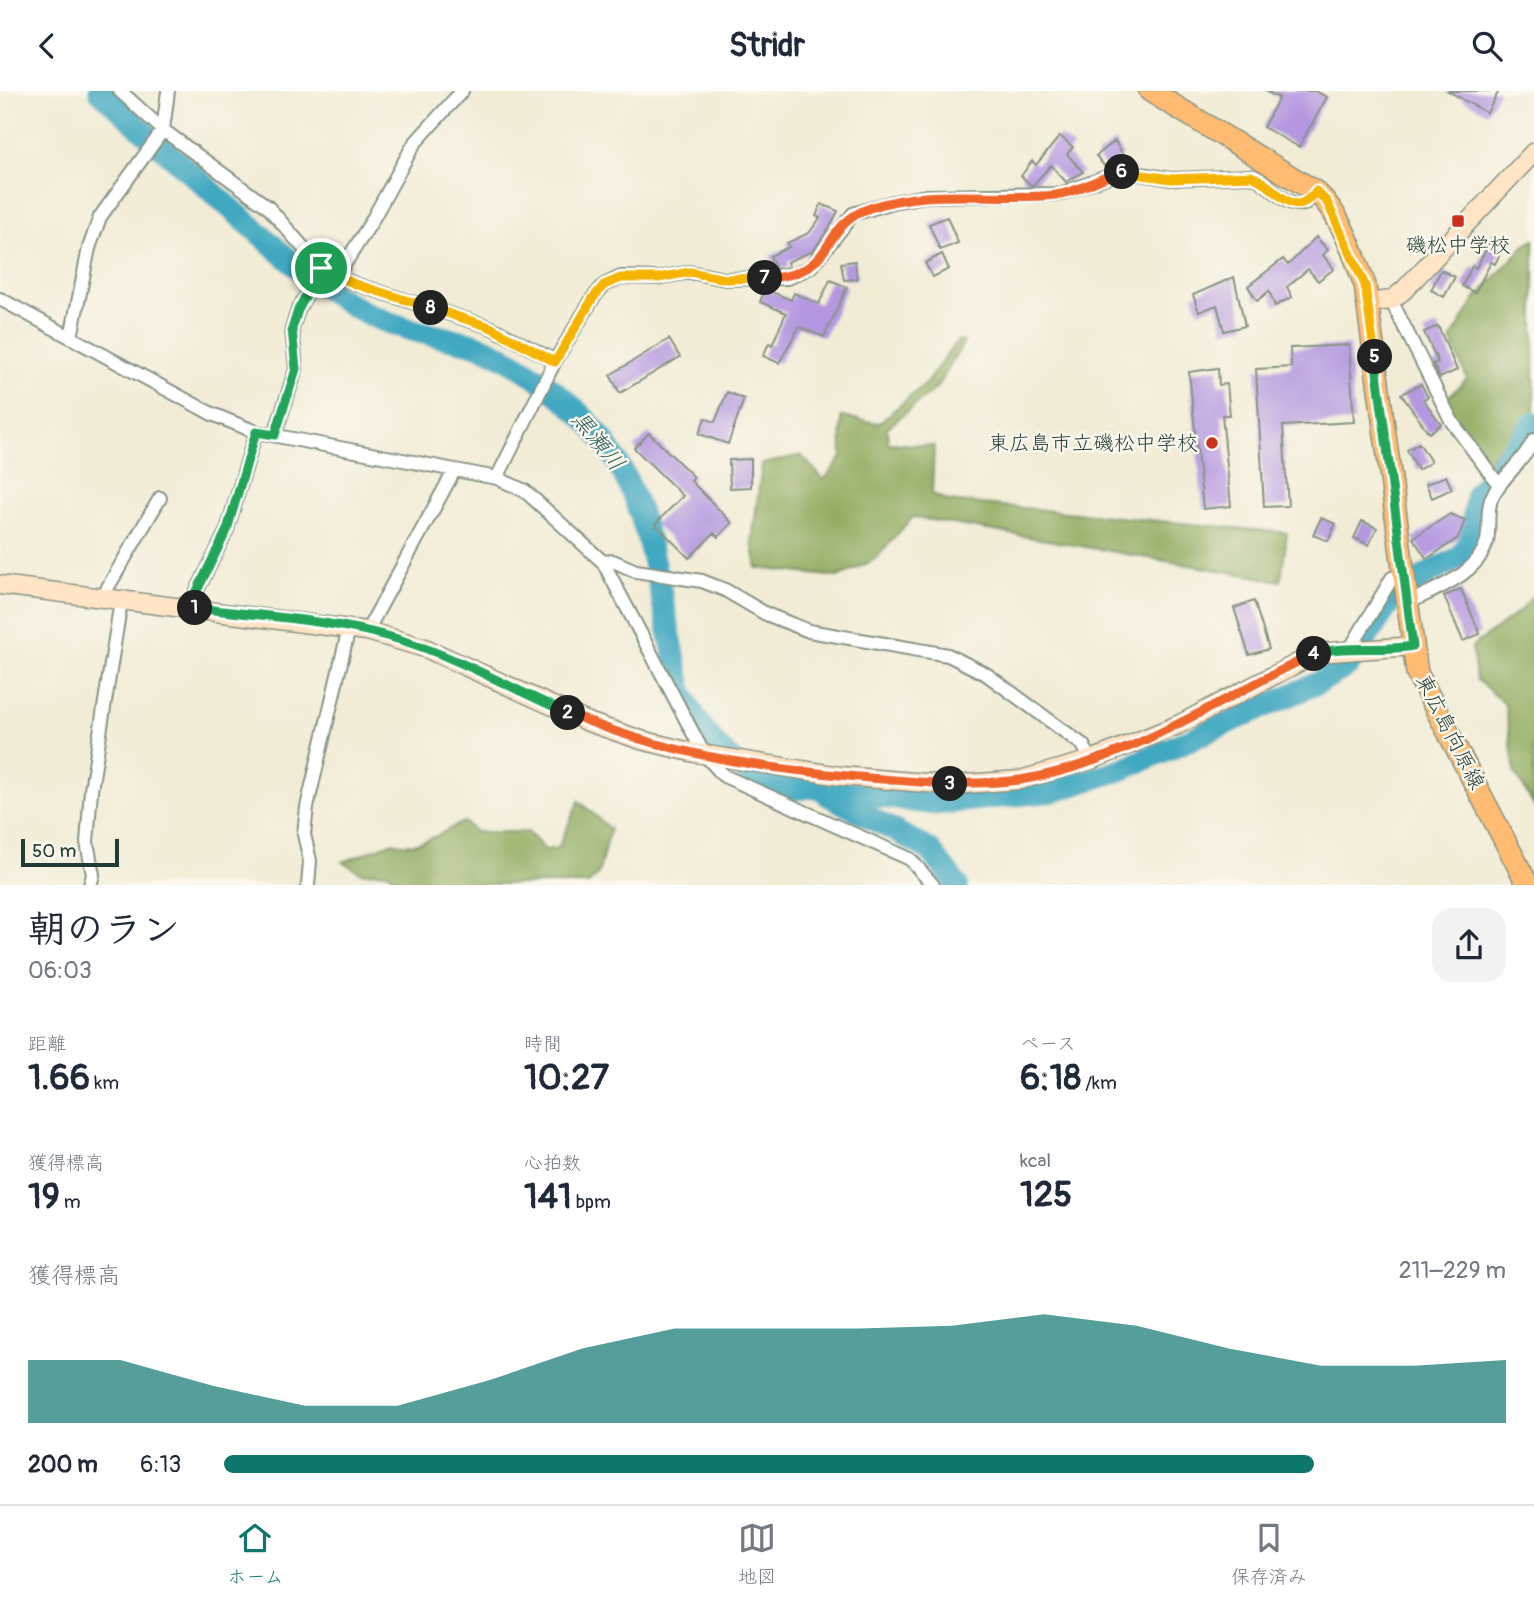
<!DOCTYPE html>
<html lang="ja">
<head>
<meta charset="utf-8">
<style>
	body { margin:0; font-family:Pangolin,"Klee One",sans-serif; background:#f2f2f3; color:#1f2937; height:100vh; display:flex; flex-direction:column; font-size:26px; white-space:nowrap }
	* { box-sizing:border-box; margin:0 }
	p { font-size:23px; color:#747a83 }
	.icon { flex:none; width:38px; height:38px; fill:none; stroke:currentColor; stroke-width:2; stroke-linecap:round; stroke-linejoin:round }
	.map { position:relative; height:794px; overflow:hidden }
	.drawer { display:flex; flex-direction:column; background:#fff; flex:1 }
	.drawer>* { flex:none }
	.scale { position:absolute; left:21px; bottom:18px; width:98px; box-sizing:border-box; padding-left:7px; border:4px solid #1f3d34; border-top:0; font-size:19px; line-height:24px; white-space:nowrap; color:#1f3d34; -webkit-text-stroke:5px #fbf7ec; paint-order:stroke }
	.pin { position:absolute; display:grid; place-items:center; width:60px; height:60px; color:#fff; margin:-30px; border:4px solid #fff; border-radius:50%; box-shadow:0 2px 7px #0007 }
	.km { position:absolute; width:35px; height:35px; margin:-18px; border-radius:50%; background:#222; color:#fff; font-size:19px; line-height:35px; text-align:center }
	.round { display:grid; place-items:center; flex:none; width:74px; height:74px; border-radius:21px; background:#f2f2f3 }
	.summary { display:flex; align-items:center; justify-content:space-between; height:119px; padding:0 28px }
	h1 { font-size:38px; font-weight:700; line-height:52px }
	.metrics { display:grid; grid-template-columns:repeat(3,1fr); gap:10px; height:119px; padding:7px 28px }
	.metrics div { display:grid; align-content:center }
	.metrics b { font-size:35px; font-weight:700 }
	.metrics small { font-size:19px; font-weight:400 }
	.metrics p { font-size:19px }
	.chart { height:196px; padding:14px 28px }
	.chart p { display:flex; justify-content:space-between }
	.chart svg { width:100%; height:126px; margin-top:7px; fill:#0f766e; opacity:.7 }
	ul { padding:0 28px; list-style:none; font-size:23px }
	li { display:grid; grid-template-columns:112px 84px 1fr; align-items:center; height:52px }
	li i { height:18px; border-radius:9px; background:#0f766e }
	header { display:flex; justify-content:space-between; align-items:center; height:91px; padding:0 28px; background:#fff; font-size:32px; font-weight:700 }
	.tabs { display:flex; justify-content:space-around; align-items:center; height:98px; border-top:2px solid #e0e1e3; background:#fff; font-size:19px; color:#747a83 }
	.tabs a { display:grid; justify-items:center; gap:4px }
	.tabs .active { color:#0f766e }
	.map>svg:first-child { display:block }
	.forest { fill:#90ac60; stroke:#58744a; stroke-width:2 }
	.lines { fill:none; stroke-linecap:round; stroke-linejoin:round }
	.river { stroke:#41a8c1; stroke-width:23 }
	.building { fill:#b497e0 }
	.street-casing { stroke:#889485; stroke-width:16 }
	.secondary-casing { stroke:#889485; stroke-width:21 }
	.primary-casing { stroke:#889485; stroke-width:24 }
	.street { stroke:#fff; stroke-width:12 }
	.secondary { stroke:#ffe4c6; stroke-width:18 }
	.primary { stroke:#ffbb71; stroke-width:21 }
	.split-1-casing { stroke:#fff; stroke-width:14 }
	.split-2-casing { stroke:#fff; stroke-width:14 }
	.split-3-casing { stroke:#fff; stroke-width:14 }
	.split-4-casing { stroke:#fff; stroke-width:14 }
	.split-5-casing { stroke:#fff; stroke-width:14 }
	.split-6-casing { stroke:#fff; stroke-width:14 }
	.split-7-casing { stroke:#fff; stroke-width:14 }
	.split-8-casing { stroke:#fff; stroke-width:14 }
	.split-9-casing { stroke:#fff; stroke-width:14 }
	.split-1 { stroke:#22a559; stroke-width:9 }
	.split-2 { stroke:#22a559; stroke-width:9 }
	.split-3 { stroke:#f0652b; stroke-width:9 }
	.split-4 { stroke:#f0652b; stroke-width:9 }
	.split-5 { stroke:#22a559; stroke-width:9 }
	.split-6 { stroke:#f5b400; stroke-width:9 }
	.split-7 { stroke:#f0652b; stroke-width:9 }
	.split-8 { stroke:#f5b400; stroke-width:9 }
	.split-9 { stroke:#f5b400; stroke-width:9 }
	.poi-dot { fill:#c8321e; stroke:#fbf7ec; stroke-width:2.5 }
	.labels { text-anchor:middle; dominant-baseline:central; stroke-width:5; stroke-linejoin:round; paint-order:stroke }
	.poi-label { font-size:21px; fill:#1f3d34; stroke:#fbf7ec }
	.street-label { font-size:21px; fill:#1f3d34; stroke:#fbf7ec }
	.water-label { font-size:23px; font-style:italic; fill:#295d5e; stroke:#fbf7ec }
</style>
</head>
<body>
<header><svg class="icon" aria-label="back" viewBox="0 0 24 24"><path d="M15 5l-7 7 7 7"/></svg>Stridr<svg class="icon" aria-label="search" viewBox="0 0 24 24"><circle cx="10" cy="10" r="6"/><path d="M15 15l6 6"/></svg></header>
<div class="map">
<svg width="1534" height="794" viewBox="0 0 1534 794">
	<rect width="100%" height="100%" fill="#fbf7ec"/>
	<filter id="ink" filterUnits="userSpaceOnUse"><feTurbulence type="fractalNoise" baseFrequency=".0143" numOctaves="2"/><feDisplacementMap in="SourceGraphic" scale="14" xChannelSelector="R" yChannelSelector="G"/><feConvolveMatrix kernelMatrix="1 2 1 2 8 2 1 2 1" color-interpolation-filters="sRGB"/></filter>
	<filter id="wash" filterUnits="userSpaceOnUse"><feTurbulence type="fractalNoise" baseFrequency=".00686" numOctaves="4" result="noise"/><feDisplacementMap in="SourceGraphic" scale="28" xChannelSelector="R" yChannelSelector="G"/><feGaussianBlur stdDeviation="1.57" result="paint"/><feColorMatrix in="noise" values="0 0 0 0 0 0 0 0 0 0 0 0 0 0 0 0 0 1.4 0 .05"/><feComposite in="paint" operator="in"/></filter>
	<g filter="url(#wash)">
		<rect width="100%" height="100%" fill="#f2ecd6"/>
		<!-- forest -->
		<path class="forest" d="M1534,149v175l-52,50 -39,-63 24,-23 -16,-40 25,-41 48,-52z
			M958,249l6,2 -28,46 -49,40 1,15 46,3 -2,48 17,7 338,32 -6,48 -368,-64 -39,43 -36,17 -81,-9 -5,-26 10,-78 39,-9 23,25 18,-23 -1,-40 38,6 47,-40z
			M1534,503v212l-19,-33 -10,-69 -29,-25 -4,-32 50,-38z
			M579,710l31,28 -12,46 -10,9h-188l-12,-12 -26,1 -19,-11 50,-20c26,9 47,-10 71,-20l12,10h52l17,18 13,-2z"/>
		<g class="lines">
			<!-- river -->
			<path class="river" d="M100,0c47,44 95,86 143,128 35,30 68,63 108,86 34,20 73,29 111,36 49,10 121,67 148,109 36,55 46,123 60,186 5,20 7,43 15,62 18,42 75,103 124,89l126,17 119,-13 69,-22 195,-86 30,-17 43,-65 37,-27 32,-17 10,-16 7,-48 57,-70
				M828,704l102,55 27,35"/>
		</g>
		<g id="blocks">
			<!-- building -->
			<path class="building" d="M1266,0h49l12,6 -28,50 -36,-20 16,-29z
				M1448,0h51l-12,22z
				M1060,45l13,11 -6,7 16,18 -17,10 -15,-17 -19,21 -11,-10 11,-15 4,4z
				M1115,50l8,14 -17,13 -10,-12z
				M821,113l17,7 -7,14 -18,26 -26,11 2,5 -13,2 -6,-13 19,-9 -2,-4 22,-10 11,-15 -4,-2z
				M947,126l11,26 -18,7 -11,-26z
				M1316,146l12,13 -5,5 11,14 -16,12 -10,-12 -21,18 5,10 -17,9 -6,-15 -12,10 -9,-15 35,-27 5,6z
				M1492,147l13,6 -10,20 -4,-2 -16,31 -13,-7 10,-20 4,2z
				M942,163l7,15 -16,8 -8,-14z
				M855,170l2,18 -13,1 -3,-17z
				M1441,179l14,7 -11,20 -13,-7z
				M1234,186l11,49 -21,5 -7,-26 -18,7 -6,-17z
				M830,189l17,7 -23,50 -25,-10 -20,36 -16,-7 6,-13 3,2 14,-32 -26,-11 5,-13 26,11 3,-7 25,11z
				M1438,235l19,44 -17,8 -7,-14 5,-2 -14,-30z
				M669,248l11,18 -60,36 -10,-18z
				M1349,254l5,77 -71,4 5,80 -24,1 -8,-138 35,-2 -1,-19z
				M1218,277l1,17 8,-1 3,31h-8l9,91 -28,3 -14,-137z
				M1421,293l7,13 -5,2 18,25 -12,9 -28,-39z
				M727,301l17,7 -16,45 -29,-10 6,-16 10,4z
				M649,342l45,44 -3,4 41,42 -14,14 -4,-4 -25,25 -34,-34 28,-28 -49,-48z
				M1419,352l12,19 -13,8 -11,-20z
				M751,368v28l-21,1 -1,-28z
				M1446,385l6,13 -20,9 -6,-14z
				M1450,423l15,6 -7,18 -31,21 -14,-21z
				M1321,427l15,6 -8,17 -15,-6z
				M1362,430l15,7 -8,17 -15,-7z
				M1461,498l19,45 -17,7 -19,-45z
				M1254,510l15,48 -20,6 -15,-47z"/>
		</g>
	</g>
	<g filter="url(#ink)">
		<use href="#blocks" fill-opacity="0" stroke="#889485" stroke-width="2"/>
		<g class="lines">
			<defs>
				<path id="street" d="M120,0l43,39 105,77 53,61 34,16 135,43 65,34
					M337,185l33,-52 44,-80 48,-53
					M0,208l212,115 44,18 241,46 28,13 78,71 101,192 20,22 186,83 23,26
					M1391,209l61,122 47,63
					M71,246l18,-89 11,-31 63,-87 5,-39
					M275,343l21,-65 -4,-40 6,-19 23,-42
					M497,387l58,-117 38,-63 11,-13 17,-8 37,1 32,-6 35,7 62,-1 24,-11 42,-53 40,-12 33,-6 134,-2 63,-23 48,8 80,-3c20,6 31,31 53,28l12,-12
					M603,471l10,-1 23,10 66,10 23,9 41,24 43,17 139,24 38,19 97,71 8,15
					M104,508l4,-12 52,-89
					M1408,512c28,-15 70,-28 79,-62 3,-14 -1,-31 5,-44 10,-21 30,-33 42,-57
					M189,516l38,-77 29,-98
					M367,540l87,-160
					M1350,558l42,-71 12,-4
					M90,794l3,-10 -6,-33 4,-52 30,-189
					M308,794l2,-24 -6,-27 3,-27 42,-179"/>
				<path id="secondary" d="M1368,212l23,-3 12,-9 131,-139
					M0,494l367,46 58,17 163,74 53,18 54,13 146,23 110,9 69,-5 71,-20 87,-35 139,-72 96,-7"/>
				<path id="primary" d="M1150,0l166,101c26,23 37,62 49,93l52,388 111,212"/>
			</defs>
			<!-- street casing -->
			<use href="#street" class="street-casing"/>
			<!-- secondary casing -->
			<use href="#secondary" class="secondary-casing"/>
			<!-- primary casing -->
			<use href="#primary" class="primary-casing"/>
			<!-- street -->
			<use href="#street" class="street"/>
			<!-- secondary -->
			<use href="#secondary" class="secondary"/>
			<!-- primary -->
			<use href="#primary" class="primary"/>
		</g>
	</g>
	<g class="lines" filter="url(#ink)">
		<defs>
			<path id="split-1" d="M195,517l-6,-1 38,-77 29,-98 19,3 21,-66 -4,-40 6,-19 23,-42"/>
			<path id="split-2" d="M195,517c68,8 140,12 206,32 58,18 111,49 167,73"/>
			<path id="split-3" d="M568,622c118,52 254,62 382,71"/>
			<path id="split-4" d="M950,693c23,-1 47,-1 70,-4 106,-17 199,-81 294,-126"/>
			<path id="split-5" d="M1314,563c32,-10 66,-2 99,-8l-38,-289"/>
			<path id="split-6" d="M1122,81l49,7 80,-3c26,8 41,48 65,15l11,11 38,83 10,72"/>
			<path id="split-7" d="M765,187c74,-2 51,-51 105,-70 60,-21 124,-7 186,-13 23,-3 43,-18 66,-23"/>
			<path id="split-8" d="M431,217l59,19 65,35 38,-64 11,-13 17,-7h37l32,-6 35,7 40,-1"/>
			<path id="split-9" d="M321,177l34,16 76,24"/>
		</defs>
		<!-- split-1 casing -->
		<use href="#split-1" class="split-1-casing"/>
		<!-- split-2 casing -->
		<use href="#split-2" class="split-2-casing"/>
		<!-- split-3 casing -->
		<use href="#split-3" class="split-3-casing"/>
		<!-- split-4 casing -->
		<use href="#split-4" class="split-4-casing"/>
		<!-- split-5 casing -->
		<use href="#split-5" class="split-5-casing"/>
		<!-- split-6 casing -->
		<use href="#split-6" class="split-6-casing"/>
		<!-- split-7 casing -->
		<use href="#split-7" class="split-7-casing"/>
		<!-- split-8 casing -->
		<use href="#split-8" class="split-8-casing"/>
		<!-- split-9 casing -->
		<use href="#split-9" class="split-9-casing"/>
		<!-- split-1 -->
		<use href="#split-1" class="split-1"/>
		<!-- split-2 -->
		<use href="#split-2" class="split-2"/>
		<!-- split-3 -->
		<use href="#split-3" class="split-3"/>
		<!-- split-4 -->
		<use href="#split-4" class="split-4"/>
		<!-- split-5 -->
		<use href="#split-5" class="split-5"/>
		<!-- split-6 -->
		<use href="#split-6" class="split-6"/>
		<!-- split-7 -->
		<use href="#split-7" class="split-7"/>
		<!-- split-8 -->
		<use href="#split-8" class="split-8"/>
		<!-- split-9 -->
		<use href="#split-9" class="split-9"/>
	</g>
	<!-- markers -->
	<g class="poi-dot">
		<rect x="1451" y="123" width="14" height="14" rx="3.5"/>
		<circle cx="1212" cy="352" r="7"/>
	</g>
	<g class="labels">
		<!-- poi labels -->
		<g class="poi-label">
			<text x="1458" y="154">磯松中学校</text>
			<text x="1198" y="352" text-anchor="end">東広島市立磯松中学校</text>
		</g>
		<!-- street labels -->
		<g class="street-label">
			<text transform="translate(1450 641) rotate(63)">東広島向原線</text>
		</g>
		<!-- water labels -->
		<g class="water-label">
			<text transform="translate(598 350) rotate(51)">黒瀬川</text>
		</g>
	</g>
</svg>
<div class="scale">50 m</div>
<div class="pin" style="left:321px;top:177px;background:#1e9e55"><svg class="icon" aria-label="arrive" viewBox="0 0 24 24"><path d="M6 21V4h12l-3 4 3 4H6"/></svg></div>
<b class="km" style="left:195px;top:517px">1</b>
<b class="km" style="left:568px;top:622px">2</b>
<b class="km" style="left:950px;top:693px">3</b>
<b class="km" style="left:1314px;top:563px">4</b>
<b class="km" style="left:1375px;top:266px">5</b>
<b class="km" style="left:1122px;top:81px">6</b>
<b class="km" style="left:765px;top:187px">7</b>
<b class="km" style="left:431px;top:217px">8</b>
</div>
<section class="drawer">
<div class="summary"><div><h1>朝のラン</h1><p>06:03</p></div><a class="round"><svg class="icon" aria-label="share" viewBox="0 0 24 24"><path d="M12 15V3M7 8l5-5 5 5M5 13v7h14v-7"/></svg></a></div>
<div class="metrics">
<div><p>距離</p><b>1.66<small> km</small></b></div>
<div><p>時間</p><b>10:27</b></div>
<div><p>ペース</p><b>6:18<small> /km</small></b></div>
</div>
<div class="metrics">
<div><p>獲得標高</p><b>19<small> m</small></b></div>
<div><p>心拍数</p><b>141<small> bpm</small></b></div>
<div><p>kcal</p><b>125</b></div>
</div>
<div class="chart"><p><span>獲得標高</span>211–229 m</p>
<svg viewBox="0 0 160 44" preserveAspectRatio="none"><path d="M0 44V22L10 22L20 31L30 38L40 38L50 29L60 18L70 11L80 11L90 11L100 10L110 6L120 10L130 18L140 24L150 24L160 22V44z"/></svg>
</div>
<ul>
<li><b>200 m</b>6:13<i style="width:85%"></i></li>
</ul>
</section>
<nav class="tabs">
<a class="active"><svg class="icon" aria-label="home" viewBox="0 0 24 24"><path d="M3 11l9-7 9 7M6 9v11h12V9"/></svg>ホーム</a>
<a><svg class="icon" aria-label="map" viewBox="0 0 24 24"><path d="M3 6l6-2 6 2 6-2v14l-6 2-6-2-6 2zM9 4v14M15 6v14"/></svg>地図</a>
<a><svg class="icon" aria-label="saved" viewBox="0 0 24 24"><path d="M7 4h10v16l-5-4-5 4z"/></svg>保存済み</a>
</nav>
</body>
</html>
